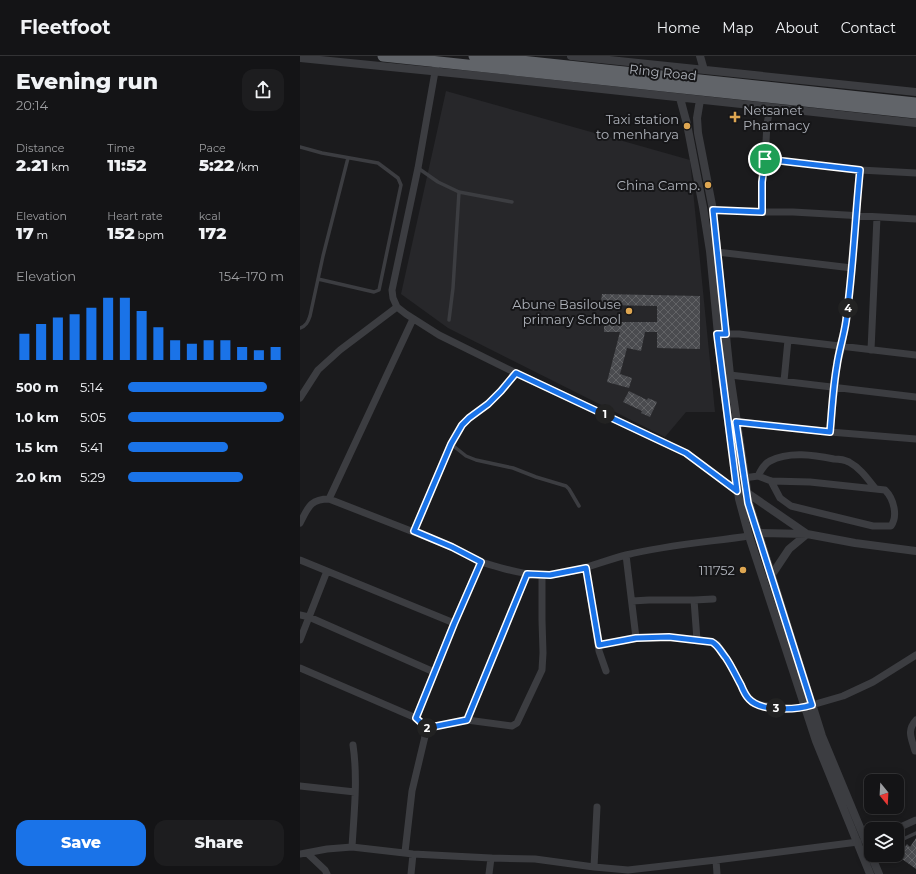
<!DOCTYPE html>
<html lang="en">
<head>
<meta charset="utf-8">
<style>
	body { margin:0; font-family:Montserrat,sans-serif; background:#1d1d1f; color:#f1f3f6; height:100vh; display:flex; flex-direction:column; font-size:15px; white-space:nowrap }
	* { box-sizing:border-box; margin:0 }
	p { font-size:13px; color:#9d9ea1 }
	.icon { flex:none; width:22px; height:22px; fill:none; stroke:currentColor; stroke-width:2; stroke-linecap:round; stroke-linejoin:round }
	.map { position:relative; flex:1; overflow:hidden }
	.sheet { display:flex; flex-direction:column; background:#141416; width:300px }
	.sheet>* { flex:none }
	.needle { width:26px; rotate:162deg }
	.fabs { position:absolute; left:564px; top:718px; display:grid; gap:8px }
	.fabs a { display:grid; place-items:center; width:40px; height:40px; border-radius:8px; background:#141416; box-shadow:0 2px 10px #0003,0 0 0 1px #333335; font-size:20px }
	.pin { position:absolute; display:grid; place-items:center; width:34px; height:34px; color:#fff; margin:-17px; border:2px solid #fff; border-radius:50%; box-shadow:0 1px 4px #0007 }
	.km { position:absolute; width:20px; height:20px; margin:-10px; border-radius:50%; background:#222; color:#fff; font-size:11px; line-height:20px; text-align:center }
	.round { display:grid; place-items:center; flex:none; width:42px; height:42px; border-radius:12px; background:#1d1d1f }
	.overview { display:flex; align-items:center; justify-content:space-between; height:68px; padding:0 16px }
	h1 { font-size:22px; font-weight:800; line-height:30px }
	.stats { display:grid; grid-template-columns:repeat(3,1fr); gap:6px; height:68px; padding:4px 16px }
	.stats div { display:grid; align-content:center }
	.stats b { font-size:17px; font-weight:800 }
	.stats small { font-size:11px; font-weight:400 }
	.stats p { font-size:11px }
	.chart { height:112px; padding:8px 16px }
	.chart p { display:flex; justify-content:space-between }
	.chart svg { width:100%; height:72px; margin-top:4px; stroke:#1a73e8; stroke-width:6 }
	.button { display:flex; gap:8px; margin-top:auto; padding:8px 16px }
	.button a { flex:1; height:46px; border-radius:12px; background:#1a73e8; color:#fff; font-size:16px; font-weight:800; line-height:46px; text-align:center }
	.button a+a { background:#1d1d1f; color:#f1f3f6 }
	ul { padding:0 16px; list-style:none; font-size:13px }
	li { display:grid; grid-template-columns:64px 48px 1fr; align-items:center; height:30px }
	li i { height:10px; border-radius:5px; background:#1a73e8 }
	header { display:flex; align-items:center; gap:24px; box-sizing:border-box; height:56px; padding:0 20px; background:#141416; border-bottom:1px solid #333335 }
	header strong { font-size:19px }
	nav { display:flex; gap:22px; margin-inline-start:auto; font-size:14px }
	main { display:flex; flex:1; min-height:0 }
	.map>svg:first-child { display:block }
	.built { fill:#27272a }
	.building { fill:url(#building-cross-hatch) }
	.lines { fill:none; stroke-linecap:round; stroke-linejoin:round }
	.service { stroke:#3c3d41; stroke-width:3.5 }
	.minor { stroke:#3c3d41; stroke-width:7 }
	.tertiary { stroke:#3c3d41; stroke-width:8 }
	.trunk { stroke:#616469; stroke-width:11 }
	.route-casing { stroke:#fff; stroke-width:8 }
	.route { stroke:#1a73e8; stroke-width:5 }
	.poi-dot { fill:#dea651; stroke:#161618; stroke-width:1.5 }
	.labels { text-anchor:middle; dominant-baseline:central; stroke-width:4; stroke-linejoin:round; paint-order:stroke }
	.street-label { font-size:13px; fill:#afb3bb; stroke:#161618 }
	.poi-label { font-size:13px; fill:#afb3bb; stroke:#161618; text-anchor:end }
</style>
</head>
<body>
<header>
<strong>Fleetfoot</strong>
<nav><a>Home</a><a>Map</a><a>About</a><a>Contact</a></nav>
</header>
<main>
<section class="sheet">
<div class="overview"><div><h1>Evening run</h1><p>20:14</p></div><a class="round"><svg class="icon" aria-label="share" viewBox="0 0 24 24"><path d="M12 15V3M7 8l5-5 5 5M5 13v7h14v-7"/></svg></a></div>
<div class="stats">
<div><p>Distance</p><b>2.21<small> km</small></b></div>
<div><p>Time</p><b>11:52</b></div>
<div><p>Pace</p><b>5:22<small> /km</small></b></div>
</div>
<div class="stats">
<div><p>Elevation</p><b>17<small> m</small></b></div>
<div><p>Heart rate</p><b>152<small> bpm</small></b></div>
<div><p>kcal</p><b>172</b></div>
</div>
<div class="chart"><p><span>Elevation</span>154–170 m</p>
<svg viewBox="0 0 160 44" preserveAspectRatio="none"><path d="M5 44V28M15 44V22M25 44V18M35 44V16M45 44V12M55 44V6M65 44V6M75 44V14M85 44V24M95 44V32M105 44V34M115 44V32M125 44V32M135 44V36M145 44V38M155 44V36"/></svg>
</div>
<ul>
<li><b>500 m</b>5:14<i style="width:89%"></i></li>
<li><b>1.0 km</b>5:05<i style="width:100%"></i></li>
<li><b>1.5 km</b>5:41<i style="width:64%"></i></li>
<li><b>2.0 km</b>5:29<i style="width:74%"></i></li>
</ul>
<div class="button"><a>Save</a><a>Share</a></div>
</section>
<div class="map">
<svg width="616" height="818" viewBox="0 0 616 818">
	<defs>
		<pattern id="building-cross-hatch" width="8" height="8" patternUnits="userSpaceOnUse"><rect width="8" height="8" fill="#4a4b4f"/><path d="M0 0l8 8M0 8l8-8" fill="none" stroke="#626366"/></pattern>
	</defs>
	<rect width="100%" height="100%" fill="#1b1b1d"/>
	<!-- built -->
	<path class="built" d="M146,35l244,69 25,252h-29l-21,25 -217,-109 -47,-34z"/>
	<!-- building -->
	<path class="building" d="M302,238l98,2v53l-43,-1v-16h-12l-4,19 -14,-3 -7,26 12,4 -3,10 -22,-6 13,-50h-16v-10h53v-16l-52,-1v-3h-4z
		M329,335l18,9 1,-2 9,4 -7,15 -9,-4 1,-2 -19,-9z
		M616,782v31l-18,-13 9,-12 3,3z"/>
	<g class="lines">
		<!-- service -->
		<path class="service" d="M0,91l22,6 56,10 20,15 3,7 -22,105 -5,2 -56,-13
			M118,112l20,14 21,10 53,10
			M149,264l4,-32 6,-96
			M0,272c6,-2 8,-6 10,-12l13,-60 25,-98
			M151,388l15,12 10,4 37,8 23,9 30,9 3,3 10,17
			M597,786l19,-9"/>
		<!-- minor -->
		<path class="minor" d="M136,10l-18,102 -26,122 1,8 4,9 9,7 33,21 77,38 170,80 51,38 5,1
			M465,103l2,-35 3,-16
			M413,154l40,2h40l123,7
			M462,156v-30l3,-23 95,11 56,3
			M417,196l135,16 -6,52 -4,26 -5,19 -7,67 86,7
			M552,212l8,-98
			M113,263l-84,180 123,48 29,15
			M421,278h18l177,21
			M571,294l6,-133
			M430,319l186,22
			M484,325l4,-41
			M0,342l18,-28 22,-20 57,-43
			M436,366l94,10
			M458,420c3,-6 6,-12 12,-15 19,-10 44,-6 64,-2 5,0 11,1 15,3 11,6 18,16 26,26
			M444,422l14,-2 13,5 39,1 75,8c9,9 13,26 6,36h-18l-82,-20 -11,-8 -9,-17
			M0,467c8,-15 10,-24 29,-24
			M114,475l37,-87 11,-19 7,-7 19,-14 13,-13 15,-18
			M326,499l10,83
			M0,504l154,63
			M286,512l13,83 7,20
			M332,545l17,-1h45
			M0,559l9,2 125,55
			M0,584l27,-69
			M397,584l-3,-40 19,-1
			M299,589l37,-7 33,-1 43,5 5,2 15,23 16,31 5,5 8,2 20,3 13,1 11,-2 38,-11 30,-14 43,-27
			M0,612l116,50 11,10 40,-8 45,6 5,-3 25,-53 1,-17 -1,-33v-45
			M116,662l38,-95 27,-61c21,6 42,13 63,13 28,0 55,-13 82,-20 40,-10 82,-13 123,-19
			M167,664l60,-146
			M615,695c-3,-12 -9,-20 1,-31
			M0,730l55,6
			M596,773l20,-9
			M52,791c2,-34 6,-68 1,-102
			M105,796l7,-61 15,-63
			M7,797l18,17 2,4
			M0,798l27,-5 25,-2 61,7 78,4 44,1 59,8 34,3 88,-10 142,-18
			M416,804l1,14
			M294,811l3,-60
			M111,818l2,-20
			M189,818l2,-16"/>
		<!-- tertiary -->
		<path class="tertiary" d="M271,0l345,36
			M400,0l4,14
			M0,2l181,18 435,47
			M380,42l7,26 16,83 7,44 12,125 17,123 10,37 67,205 54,133
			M400,44l-3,18 1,15 15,77 17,165 19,128 73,233 49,118
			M446,436l61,42 -18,15 -18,27
			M458,477l49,1 48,9 61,8
			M571,799l8,19"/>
		<!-- trunk -->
		<path class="trunk" d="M83,0l533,57
			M174,0l442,47"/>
	</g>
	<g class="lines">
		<defs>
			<path id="route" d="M465,103l95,11c-5,50 -7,101 -14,151 -2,15 -7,29 -9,44 -4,22 -5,45 -7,67l-94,-10 12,81 64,202c-16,5 -51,7 -63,-6 -4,-4 -6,-9 -8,-14 -5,-9 -9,-18 -15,-27 -5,-6 -8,-13 -14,-16l-43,-5 -33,1 -37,7 -13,-77 -36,7 -23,-1 -60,146 -40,8 -11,-10 38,-94 27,-62 -29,-15 -38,-16 37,-87 11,-19 7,-7 19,-14 13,-13 15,-18 170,80 51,38 -20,-157h9l-13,-124 49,2v-30z"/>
		</defs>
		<!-- route casing -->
		<use href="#route" class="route-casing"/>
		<!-- route -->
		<use href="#route" class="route"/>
	</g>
	<!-- markers -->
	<g class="poi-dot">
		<path d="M433 55h4v4h4v4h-4v4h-4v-4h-4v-4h4z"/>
		<circle cx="387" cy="70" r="4"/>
		<circle cx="408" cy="129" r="4"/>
		<circle cx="329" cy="255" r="4"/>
		<circle cx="443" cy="514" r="4"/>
	</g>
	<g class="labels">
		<!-- street labels -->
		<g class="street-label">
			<text transform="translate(363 16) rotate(6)">Ring Road</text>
		</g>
		<!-- poi labels -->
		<g class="poi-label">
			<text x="443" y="54" text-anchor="start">Netsanet<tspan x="443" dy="15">Pharmacy</tspan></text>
			<text x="379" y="63">Taxi station<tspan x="379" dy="15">to menharya</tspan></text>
			<text x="400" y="129">China Camp.</text>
			<text x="321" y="248">Abune Basilouse<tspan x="321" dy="15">primary School</tspan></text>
			<text x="435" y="514">111752</text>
		</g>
	</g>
</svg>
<div class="fabs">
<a><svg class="needle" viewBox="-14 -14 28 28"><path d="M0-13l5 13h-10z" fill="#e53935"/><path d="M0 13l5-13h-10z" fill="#9d9ea1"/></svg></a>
<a><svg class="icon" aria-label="layers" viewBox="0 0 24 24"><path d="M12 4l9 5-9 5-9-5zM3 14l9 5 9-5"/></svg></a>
</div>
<div class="pin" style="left:465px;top:103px;background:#1e9e55"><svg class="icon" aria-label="arrive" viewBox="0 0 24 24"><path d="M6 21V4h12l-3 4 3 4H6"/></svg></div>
<b class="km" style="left:305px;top:358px">1</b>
<b class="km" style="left:127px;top:672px">2</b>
<b class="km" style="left:476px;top:652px">3</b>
<b class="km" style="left:548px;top:252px">4</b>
</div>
</main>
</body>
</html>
